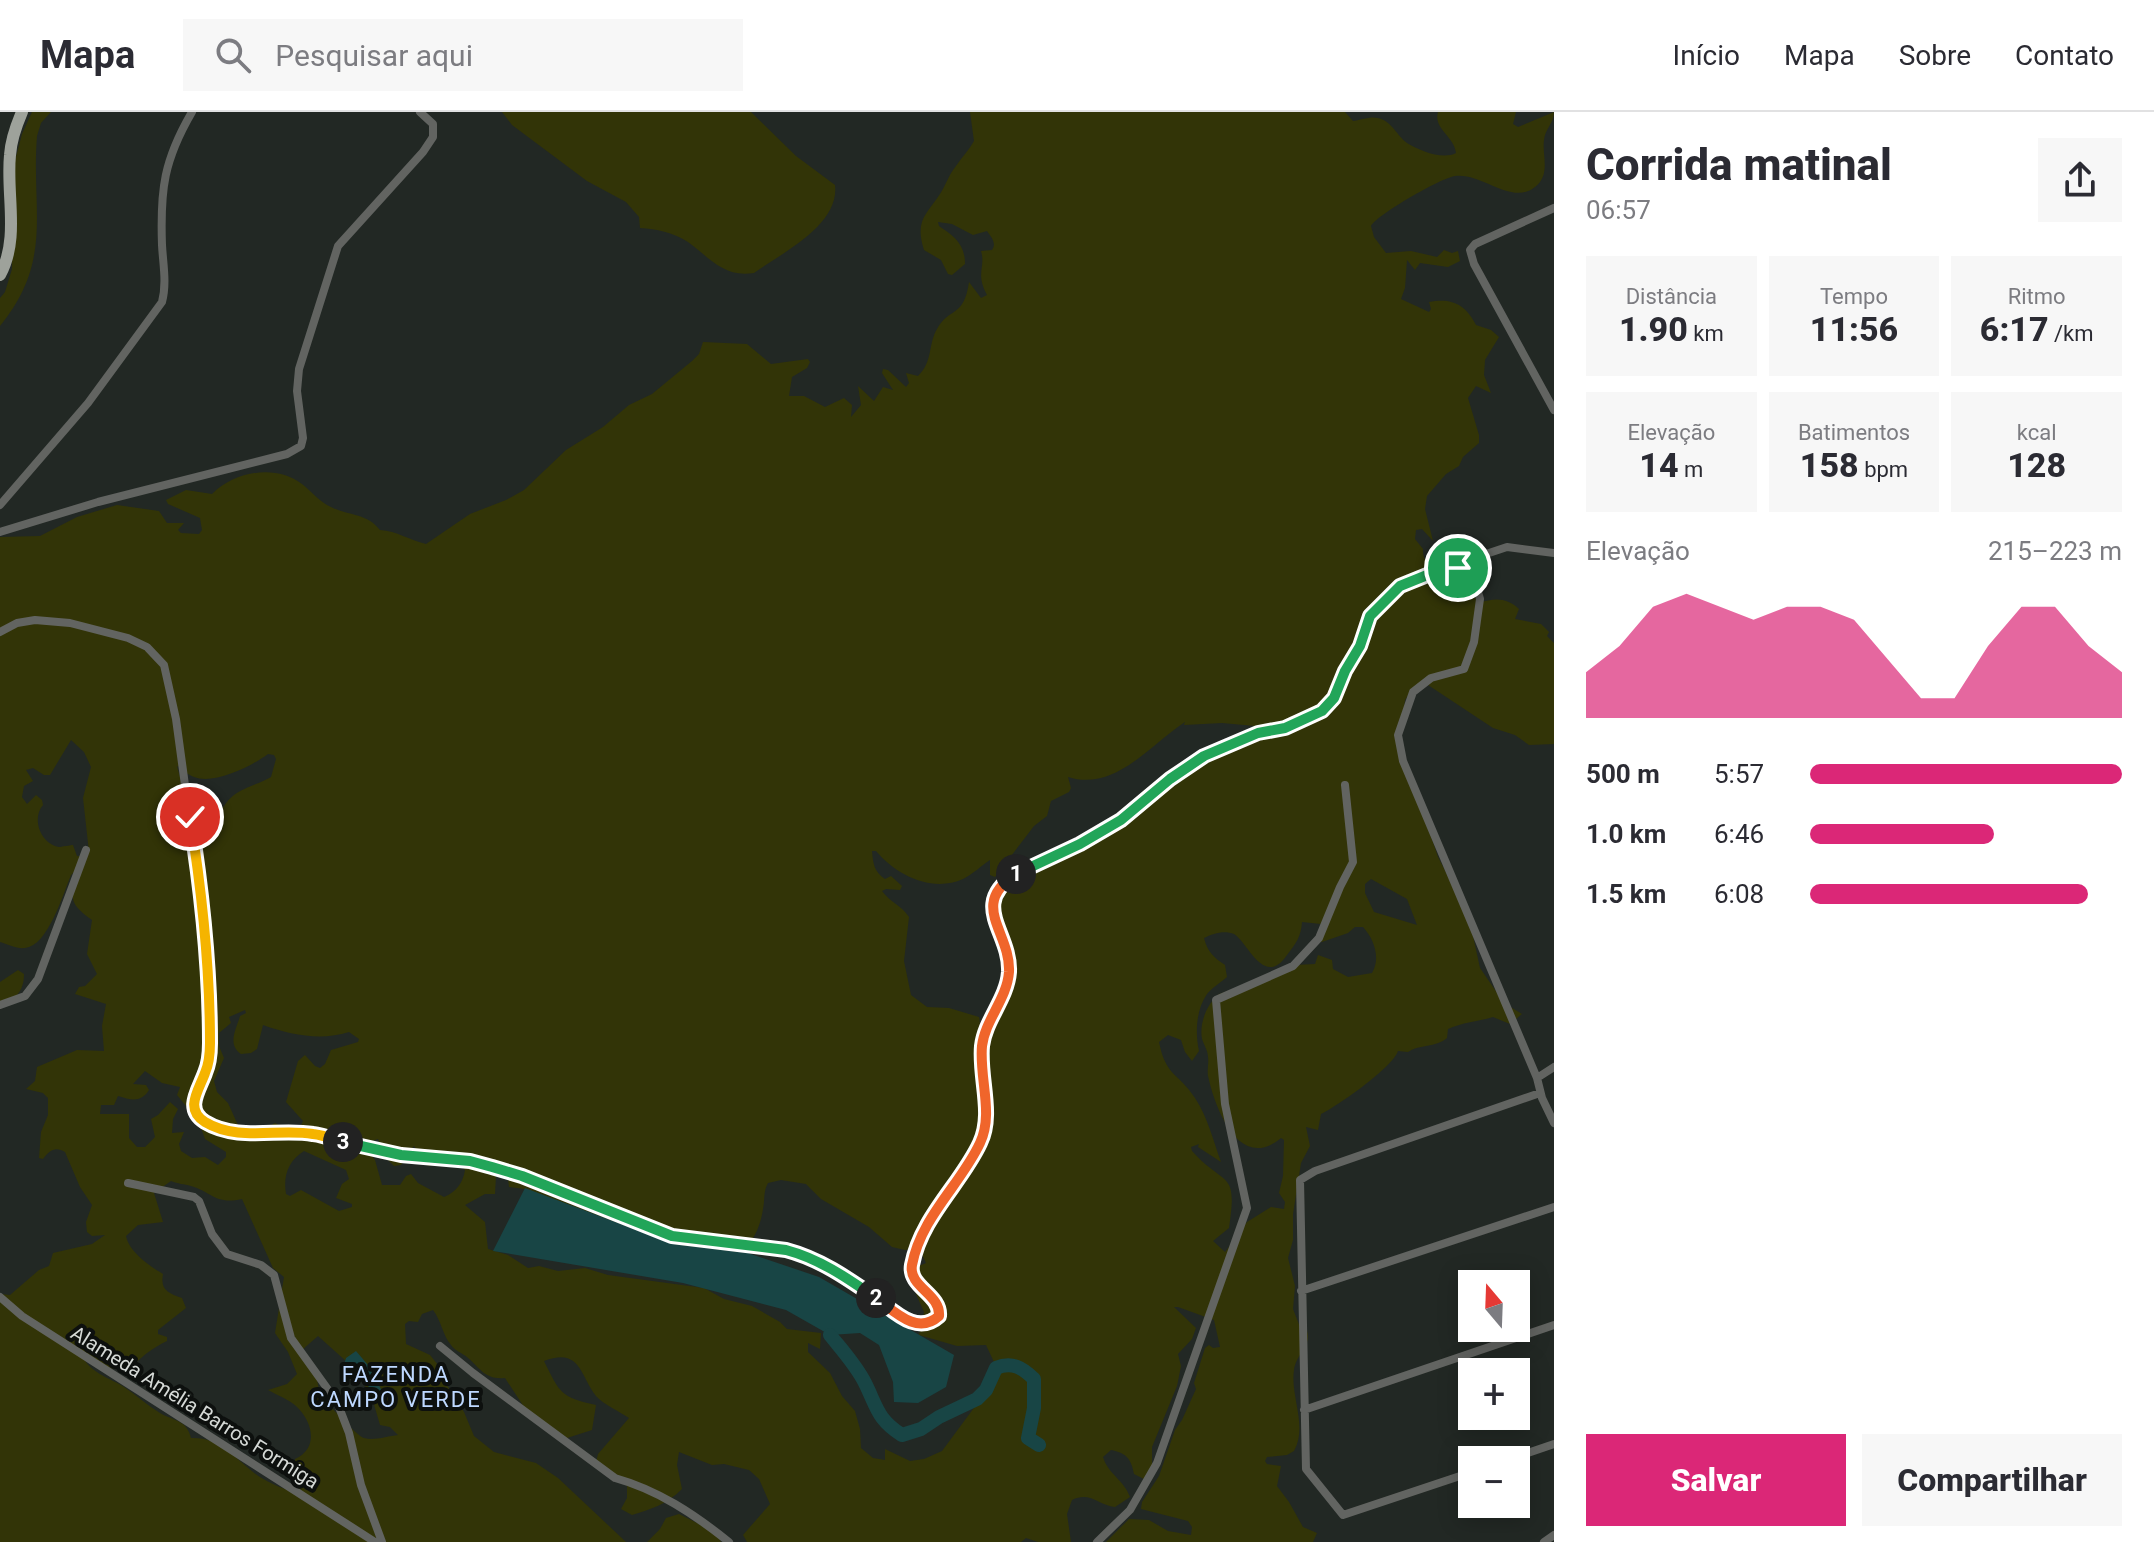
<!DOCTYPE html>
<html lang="pt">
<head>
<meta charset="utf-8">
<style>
	body { margin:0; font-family:Roboto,sans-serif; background:#f7f7f7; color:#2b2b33; height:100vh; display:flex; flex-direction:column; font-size:30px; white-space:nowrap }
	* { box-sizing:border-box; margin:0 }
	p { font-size:26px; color:#7c7c81 }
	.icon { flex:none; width:44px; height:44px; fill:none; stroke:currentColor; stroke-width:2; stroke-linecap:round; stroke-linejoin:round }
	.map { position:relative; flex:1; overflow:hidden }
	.drawer { display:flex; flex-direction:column; background:#fff; width:600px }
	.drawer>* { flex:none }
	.needle { width:52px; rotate:341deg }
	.controls { position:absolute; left:1458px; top:1158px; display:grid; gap:16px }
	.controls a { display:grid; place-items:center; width:72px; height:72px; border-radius:0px; background:#fff; box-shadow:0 4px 20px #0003; font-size:40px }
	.pin { position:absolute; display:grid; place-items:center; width:68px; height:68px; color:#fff; margin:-34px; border:4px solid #fff; border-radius:50%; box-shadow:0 2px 8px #0007 }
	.km { position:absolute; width:40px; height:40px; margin:-20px; border-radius:50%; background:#222; color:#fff; font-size:22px; line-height:40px; text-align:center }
	.round { display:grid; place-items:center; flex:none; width:84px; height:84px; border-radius:0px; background:#f7f7f7 }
	.overview { display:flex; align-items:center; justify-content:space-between; height:136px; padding:0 32px }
	h1 { font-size:44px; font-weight:800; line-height:60px }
	.figures { display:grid; grid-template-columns:repeat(3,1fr); gap:12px; height:136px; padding:8px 32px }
	.figures div { display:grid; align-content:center; border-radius:0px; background:#f7f7f7; text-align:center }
	.figures b { font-size:34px; font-weight:800 }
	.figures small { font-size:22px; font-weight:400 }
	.figures p { font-size:22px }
	.chart { height:224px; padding:16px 32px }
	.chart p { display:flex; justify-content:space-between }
	.chart svg { width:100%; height:144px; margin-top:8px; fill:#db2777; opacity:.7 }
	.action { display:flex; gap:16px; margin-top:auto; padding:16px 32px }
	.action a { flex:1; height:92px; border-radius:0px; background:#db2777; color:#fff; font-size:32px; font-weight:800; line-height:92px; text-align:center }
	.action a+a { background:#f7f7f7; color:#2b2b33 }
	ul { padding:0 32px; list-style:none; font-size:26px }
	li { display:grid; grid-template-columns:128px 96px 1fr; align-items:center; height:60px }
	li i { height:20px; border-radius:10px; background:#db2777 }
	header { display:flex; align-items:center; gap:48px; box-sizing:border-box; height:112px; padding:0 40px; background:#fff; border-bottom:2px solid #e1e1e2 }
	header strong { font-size:38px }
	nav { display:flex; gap:44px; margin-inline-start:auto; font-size:28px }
	.search { width:560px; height:72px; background:#f7f7f7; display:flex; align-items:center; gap:20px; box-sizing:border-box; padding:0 28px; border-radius:0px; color:#7c7c81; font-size:30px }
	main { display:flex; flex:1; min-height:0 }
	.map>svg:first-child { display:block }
	.green { fill:#323407; fill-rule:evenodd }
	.water { fill:#184545 }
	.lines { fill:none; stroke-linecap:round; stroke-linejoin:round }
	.river { stroke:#184545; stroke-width:14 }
	.street { stroke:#626461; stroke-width:8 }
	.primary { stroke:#9ea29b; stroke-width:12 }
	.split-1-casing { stroke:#fff; stroke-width:16 }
	.split-2-casing { stroke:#fff; stroke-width:16 }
	.split-3-casing { stroke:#fff; stroke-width:16 }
	.split-4-casing { stroke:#fff; stroke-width:16 }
	.split-1 { stroke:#22a559; stroke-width:10 }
	.split-2 { stroke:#f0652b; stroke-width:10 }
	.split-3 { stroke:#22a559; stroke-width:10 }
	.split-4 { stroke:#f5b400; stroke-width:10 }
	.labels { text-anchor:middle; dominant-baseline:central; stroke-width:8; stroke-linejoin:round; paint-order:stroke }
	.street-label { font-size:20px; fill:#d5d9d6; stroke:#0d100e }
	.neighbourhood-label { font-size:22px; letter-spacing:2px; fill:#bed8ff; stroke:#0d100e }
</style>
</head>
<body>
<header>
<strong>Mapa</strong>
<div class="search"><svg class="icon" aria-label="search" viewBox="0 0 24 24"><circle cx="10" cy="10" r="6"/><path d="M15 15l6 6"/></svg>Pesquisar aqui</div>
<nav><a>Início</a><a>Mapa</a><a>Sobre</a><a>Contato</a></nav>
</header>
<main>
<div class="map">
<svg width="1554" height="1430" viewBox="0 0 1554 1430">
	<rect width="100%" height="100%" fill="#222824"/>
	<!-- green -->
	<path class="green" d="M32,0h19l-10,11 -4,13c-6,74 17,124 -37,190v-28l5,-6 7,-23 1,-101 9,-34z
		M502,0h249l45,44 39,29c5,40 -53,68 -81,88 -30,5 -44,-15 -66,-31 -16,-10 -31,-13 -48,-14l-1,-11 -13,-15 -39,-21 -75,-56z
		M970,0h375l8,9c7,-1 18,-5 25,-3 14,3 19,18 29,25 13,8 36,17 49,10 -2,-17 -23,-24 -18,-41h78l-3,12 5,3 36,-15c0,11 -9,17 -10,28 -2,13 5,30 -4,42 -24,29 -56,-10 -85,-6 -14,2 -77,38 -84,50l3,11 12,16 25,-2 26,6 7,-7 8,3 6,-2 2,10 -12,6 -28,-4 -5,7 -8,-10 -2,28 -4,11 28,13 2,-3 -2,-7c23,-4 36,2 47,23l15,5 8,7 -14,23 -1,15 7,18 -15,-7 -8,12 11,37v8l-16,14 -4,9 -13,8 -19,22 -2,13 8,32 -11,-12 -6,1 -1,9 8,10c-2,22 34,36 51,47l4,7c17,-5 28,-6 41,6l-4,10 26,5 8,8 -2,4 7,7v101l-25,1 -14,-10 -22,-7 -68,-45 -13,6 -7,11 -4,33 5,30 32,94 16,31 19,48 7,32 24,35 18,11 -12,10 -17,-7c-13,4 -33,6 -45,12l-1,9c-12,10 -27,6 -39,14l-10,-1c-5,16 -60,55 -77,63l-3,16 -12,-3 4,19 -9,17 -8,51v26l-5,18 7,28 -2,23 7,18 7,4c5,14 -11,23 -13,39 -4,26 14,56 0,81l-7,4 -20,2 -2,4 2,3 14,2 -4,20 12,16 14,25 14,6 -4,9h-207l23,-23 20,1 19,11 23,4 1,-8 -4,-6 -47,-12 1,-7 17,-26 16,-46 7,-10 14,-31 -2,-6 11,-35 4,-3 4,3 7,-1 -6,-27 -36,-13h-4l22,21 -4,11 -14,15 3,12 -4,20 -25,61v20l-8,12 -10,-5c-3,-16 -8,-21 -23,-24l-8,7c5,17 21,23 27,40l-15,10c-17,-2 -25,-16 -43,-7l-5,14 4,28h-33l-12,-4 -5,4h-274l-4,-7 27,-31 -11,-25 -10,-9 -25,-6 -12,1 -33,-13 -2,13 5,24c-15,15 -30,20 -50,26l-11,-6 6,-11v-12l-32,-20 3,-12 31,-36c-10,-7 -25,-13 -33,-22 -16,-20 -15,-49 -52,-35 16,32 16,36 52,44l-4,25 -25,8 -43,-31 -19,-29c-20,2 -25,-10 -38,-21 -5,-4 -13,-7 -16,-12 -8,-9 -10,-25 -18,-35l-11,4 -4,8 -9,-1 -4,3 1,20 24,11 8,10 5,14 21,33 10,24 20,16 42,11 22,15 68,64h-626v-248l10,1 29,-25 10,-4 4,-13 39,-9 13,-9 -13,1 -5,-4 -1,-10 6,-17 -12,-18 -15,-35c-10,-6 -16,-1 -22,7l-4,-1 2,-26 7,-17v-17l-5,-5 -17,-4 9,-8 2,-14 40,-17 27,1 -2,-25 4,-22 -31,-10 4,-7 6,-1 12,-12 -10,-20 5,-34c-26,-19 -20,-22 -15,-51l-6,6c-8,19 -23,71 -46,73 -8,1 -18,-4 -25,-6v-405l40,-1 37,-19 40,-12 42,6 8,12h17l-6,7 3,3 18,1 3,-4 -2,-12 -32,-14 -2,-4 20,-10 26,4c23,-23 64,-30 90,-10 10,8 18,18 29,23 18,9 36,6 49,23 17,1 29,10 46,14l44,-30 36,-14 18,-10 42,-40 37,-23 26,-22 23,-11 40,-33 7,-7 4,-12 44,2 24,20 37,-5 2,3 -3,6 -15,9 -3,19h15l21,11 19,-9 8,7 -1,12 10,-12 -3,-19 16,15 9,-14 10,3 -11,-17 1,-4 5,1 18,17 3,-4 -3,-10 12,3c15,-14 10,-32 19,-47 12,-22 27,-11 32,-47l12,16 6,-3c-12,-22 -1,-28 -6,-44l11,-1c5,-7 -1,-13 -5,-19l-14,4 -21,-11 -14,-2 1,4c15,10 26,18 26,38l-13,11 -4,-1 -7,-14 -17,-10c-9,-29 1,-34 16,-56 6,-9 9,-20 16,-28 6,-9 13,-16 18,-25zM1185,610l-1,3 38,-2 33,3 25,-4 6,5 -89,32 -48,27 -58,50 -84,44 -8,14 -1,17 14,72 -22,45 -9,31 -3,3c-7,-18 5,-30 1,-45l-30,-9 -22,-1 -16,-12 -7,-34 5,-44c-7,-11 -19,-15 -27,-26l4,-2 14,1 2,-4 -11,-10 -6,3c-11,-7 -12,-16 -13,-28h4c20,24 56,42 87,28 10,-5 18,-13 27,-19v15l5,2 39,-51 13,-10 4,-15 18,-9 2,-4 -3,-11c47,15 83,-33 117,-55zM71,628l13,12 7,15 -8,31 6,54 -5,5 -7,-1 -4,-11c-1,0 -13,2 -14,2 -18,-3 -28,-28 -16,-42l-1,-5 -6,-5 -9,9 -5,-7 2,-11 9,-5 -7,-11 7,-2 11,7h6zM268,642l6,1 2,4 -5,18c-10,6 -28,11 -37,18 -13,10 -17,28 -31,35l-10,-3 -16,-61c5,3 11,9 17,11 20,8 58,-11 74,-23zM1371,767l36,20 10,26 -43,-13 -9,-19v-9zM1302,810l19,2 -1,17 2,1 26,-9 7,-6h8c11,12 18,31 9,46l-24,4 -15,-8 -1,-9 -14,-5 -3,9 -20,1 -8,7 -68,22c-12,10 -20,29 -17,45 2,6 6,12 6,18 1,6 -1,12 0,19 7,32 31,97 73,62l3,2 -1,36 -4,17 6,9 -1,7 -13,-2 -24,15 -22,30 -12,-11 16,-13c9,-60 -4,-40 -37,-77l-1,-4 8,-3 -1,3 23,15c-8,-22 -13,-44 -26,-64 -17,-26 -29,-21 -36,-56l9,-7 13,5 4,12 7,9 7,-10c-4,-18 -3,-41 8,-57 5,-6 14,-12 20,-17l-2,-12c-11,-7 -18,-14 -21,-27 9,-5 21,-8 30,-4 13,7 30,55 53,21 9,-12 14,-18 15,-33zM245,898l1,3 -6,3c-4,14 -13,28 1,38l10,-1 6,-4 6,-24c28,10 58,16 86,7l10,7 -1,3 -27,8 -6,14 -5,4 -5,-2 -10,-11 -7,6 -12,41 17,19 -5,10 -6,-6 -9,2 -8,-4 -21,12 -12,-1 -14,-31 -11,-11 -3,-11 10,-23 -5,-12v-13l12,-10 -2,-6zM145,959l17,12 18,4 -3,8 22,27 6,17 21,13v5l-8,8 -13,-8 -13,1 -11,-7 -2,-7 5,-12 -12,1 1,-14 5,-10 -8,-7 -12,13 -7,4 4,18 -10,10h-8l-8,-9v-24h-29l1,-9h13l4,-9c13,4 23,7 31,-6l-3,-5 -13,-1zM378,1027l9,20 7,7 7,-1 13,-19 14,20 18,-5h12l7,9c-2,13 -9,22 -21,27l-26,-14 -7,-9 -5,2 -6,9h-18l-7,-25 -12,-16zM304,1039l42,19 3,9 -7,5 -6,14 16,6v3l-13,4 -38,-21 -11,6 -4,-2c-3,-18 2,-33 18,-43zM500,1060l8,7 1,8 16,2 3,13 198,60c22,-12 33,-27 37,-53 2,-9 0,-17 5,-26l13,-3 25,4 15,15 48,28 23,20 13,3 14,-2 7,15 -14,6 -5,5 17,38 -5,23 38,11 29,-1 8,17 -1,13 -11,22 -40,54 -18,8 -14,2 -25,-12v11l-12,-2 -12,-10 -1,-19 -5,-18 -13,-15 -12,-23 -22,-21v-9l12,6 1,-16 -34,-4 -7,-7 -28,-16 -28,-7 -20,-11 -96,-13 -23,-7 -27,3 -19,-5 -11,2 -20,-13 -20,-6 -3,-27 -20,-17 20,-11h10l1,-18zM171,1069c7,3 13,3 20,5 21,6 24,19 51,13l31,69 11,9 -9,56 13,19 9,22 -10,10 -19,6c9,5 20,9 28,16 17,16 23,42 -1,53l-1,33c-14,-4 -30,-11 -41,-20 -20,-16 -34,-35 -62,-34 -4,-18 -17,-17 -31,-25 -13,-8 -24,-18 -36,-26 -14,-9 -31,-13 -40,-28 55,23 41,2 83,-18v-4l-9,-3v-4l28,-22 -4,-10c-14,-5 -22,-8 -19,-24 -13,-8 -34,-22 -37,-38l12,-11 25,-3 -9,-29zM318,1224l29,26 24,32 9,31 10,2 8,8c-10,1 -24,6 -34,3 -9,-3 -32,-32 -44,-41l-4,-24 -14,-23z
		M18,858l6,4c0,18 -9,25 -24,32v-24z
		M679,1402l36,18 6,10h-74l13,-13 6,-11z"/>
	<!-- water -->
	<path class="water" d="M525,1076l149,56 74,9 71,24 135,78 -8,32 -28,16 -24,-1 -1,-20 -14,-37 -19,-12 -30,2 -44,-25 -103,-27 -190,-32z
		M356,1239l12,14 14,26 -6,3c-10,-13 -21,-13 -32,-29l2,-7z"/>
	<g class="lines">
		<!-- river -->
		<path class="river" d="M830,1223c12,15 26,30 35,48 12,24 12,36 37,52l19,-6 18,-12 38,-18 9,-9 10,-22c16,-7 27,0 38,11v29l-6,30 11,7"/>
		<!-- street -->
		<path class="street" d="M1554,96l-79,36 -5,6 4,14 80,146
			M0,393l88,-102 74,-101c5,-19 1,-38 0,-57 -2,-56 2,-85 30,-133
			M0,420l98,-30 189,-48 14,-8 2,-8 -6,-47 2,-22 39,-123 85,-94 10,-15v-13l-13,-12
			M1447,455l60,-20 47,6
			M0,520l17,-9 18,-3 35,3 58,15 19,9 17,18 12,54 28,206 6,121 -4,25 -12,28 -1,9 11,13 16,7 26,5 67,1 88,21 69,6 52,15 150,60 114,14c47,12 85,44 124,72 12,3 25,4 30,-10l-6,-13 -19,-19 -4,-14 21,-52 42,-59 8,-16 4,-31 -4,-62 3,-14 20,-42 4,-18 -16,-66 4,-18 28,-20 55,-24 41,-24 49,-41 34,-23 54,-23 27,-5 37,-17 12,-13 11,-27 15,-25 10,-30 30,-30 47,-19 11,1 8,5 9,9 5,17 -6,43 -10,27 -33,9 -18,14 -15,43 5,26 134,317
			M0,893l25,-9 13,-17 48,-129
			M1554,955l-17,11 5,20 12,25
			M128,1071l66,14 5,4 13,33 15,20 34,11 13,10 17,63 46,64 12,31 12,52 21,57
			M1301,1179l253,-84
			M0,1185l22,19 353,226
			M440,1234l33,27 142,105c43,12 79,36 114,64
			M1304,1298l250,-85
			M1507,1348l47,-16
			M1472,1360l-129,43 -37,-46 -6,-289 15,-9 225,-78
			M1097,1430l33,-32 27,-47 90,-255 -22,-104 -9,-104 77,-34 26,-28 21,-51 13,-25 -8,-77
			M1544,1430l10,-7"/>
		<!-- primary -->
		<path class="primary" d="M0,163c20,-37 6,-80 10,-120 1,-15 6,-29 12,-43"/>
	</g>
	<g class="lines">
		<defs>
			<path id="split-1" d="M1016,762l64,-30 41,-24 49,-41 34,-23 54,-23 27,-5 37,-17 12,-13 11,-27 15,-25 10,-30 30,-30 47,-19 11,1"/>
			<path id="split-2" d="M876,1186c18,13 41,38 63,18 2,-22 -31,-29 -27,-51 9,-48 49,-81 68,-122 14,-29 -1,-65 2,-97 3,-26 25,-47 27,-74 2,-40 -41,-67 7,-98"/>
			<path id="split-3" d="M343,1030l58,13 69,6 22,6 30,9 150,60 114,14c34,9 61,28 90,48"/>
			<path id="split-4" d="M190,705c12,75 20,151 20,226 0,10 -1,21 -5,30 -6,17 -21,36 0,49 33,20 73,6 108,12 10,1 20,5 30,8"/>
		</defs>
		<!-- split-1 casing -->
		<use href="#split-1" class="split-1-casing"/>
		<!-- split-2 casing -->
		<use href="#split-2" class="split-2-casing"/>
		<!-- split-3 casing -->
		<use href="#split-3" class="split-3-casing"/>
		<!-- split-4 casing -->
		<use href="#split-4" class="split-4-casing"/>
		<!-- split-1 -->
		<use href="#split-1" class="split-1"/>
		<!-- split-2 -->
		<use href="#split-2" class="split-2"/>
		<!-- split-3 -->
		<use href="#split-3" class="split-3"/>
		<!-- split-4 -->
		<use href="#split-4" class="split-4"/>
	</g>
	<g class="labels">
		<!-- street labels -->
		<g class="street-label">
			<text transform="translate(195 1295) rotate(32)">Alameda Amélia Barros Formiga</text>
		</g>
		<!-- neighbourhood labels -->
		<g class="neighbourhood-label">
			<text x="396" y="1262">FAZENDA<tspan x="396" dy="25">CAMPO VERDE</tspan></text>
		</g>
	</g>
</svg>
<div class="controls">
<a><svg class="needle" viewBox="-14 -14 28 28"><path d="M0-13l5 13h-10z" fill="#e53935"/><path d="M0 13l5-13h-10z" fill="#7c7c81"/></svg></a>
<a>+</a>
<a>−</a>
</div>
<div class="pin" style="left:1458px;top:456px;background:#1e9e55"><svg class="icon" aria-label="arrive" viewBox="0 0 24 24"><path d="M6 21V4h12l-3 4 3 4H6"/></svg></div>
<div class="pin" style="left:190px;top:705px;background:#d93025"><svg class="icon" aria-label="check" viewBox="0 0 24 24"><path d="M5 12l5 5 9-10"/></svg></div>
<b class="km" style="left:1016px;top:762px">1</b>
<b class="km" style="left:876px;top:1186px">2</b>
<b class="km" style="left:343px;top:1030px">3</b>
</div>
<section class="drawer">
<div class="overview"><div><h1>Corrida matinal</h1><p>06:57</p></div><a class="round"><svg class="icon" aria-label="share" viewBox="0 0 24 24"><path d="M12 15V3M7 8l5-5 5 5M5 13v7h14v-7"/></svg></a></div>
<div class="figures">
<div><p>Distância</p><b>1.90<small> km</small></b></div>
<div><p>Tempo</p><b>11:56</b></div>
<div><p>Ritmo</p><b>6:17<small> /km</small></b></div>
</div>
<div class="figures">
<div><p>Elevação</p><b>14<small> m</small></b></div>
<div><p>Batimentos</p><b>158<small> bpm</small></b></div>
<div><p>kcal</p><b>128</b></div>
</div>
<div class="chart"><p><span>Elevação</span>215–223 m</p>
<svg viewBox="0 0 160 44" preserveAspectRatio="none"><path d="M0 44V30L10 22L20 10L30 6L40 10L50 14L60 10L70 10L80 14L90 26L100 38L110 38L120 22L130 10L140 10L150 22L160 30V44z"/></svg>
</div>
<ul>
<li><b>500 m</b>5:57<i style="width:100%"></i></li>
<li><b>1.0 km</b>6:46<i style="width:59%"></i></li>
<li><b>1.5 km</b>6:08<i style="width:89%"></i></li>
</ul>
<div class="action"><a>Salvar</a><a>Compartilhar</a></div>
</section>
</main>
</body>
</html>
